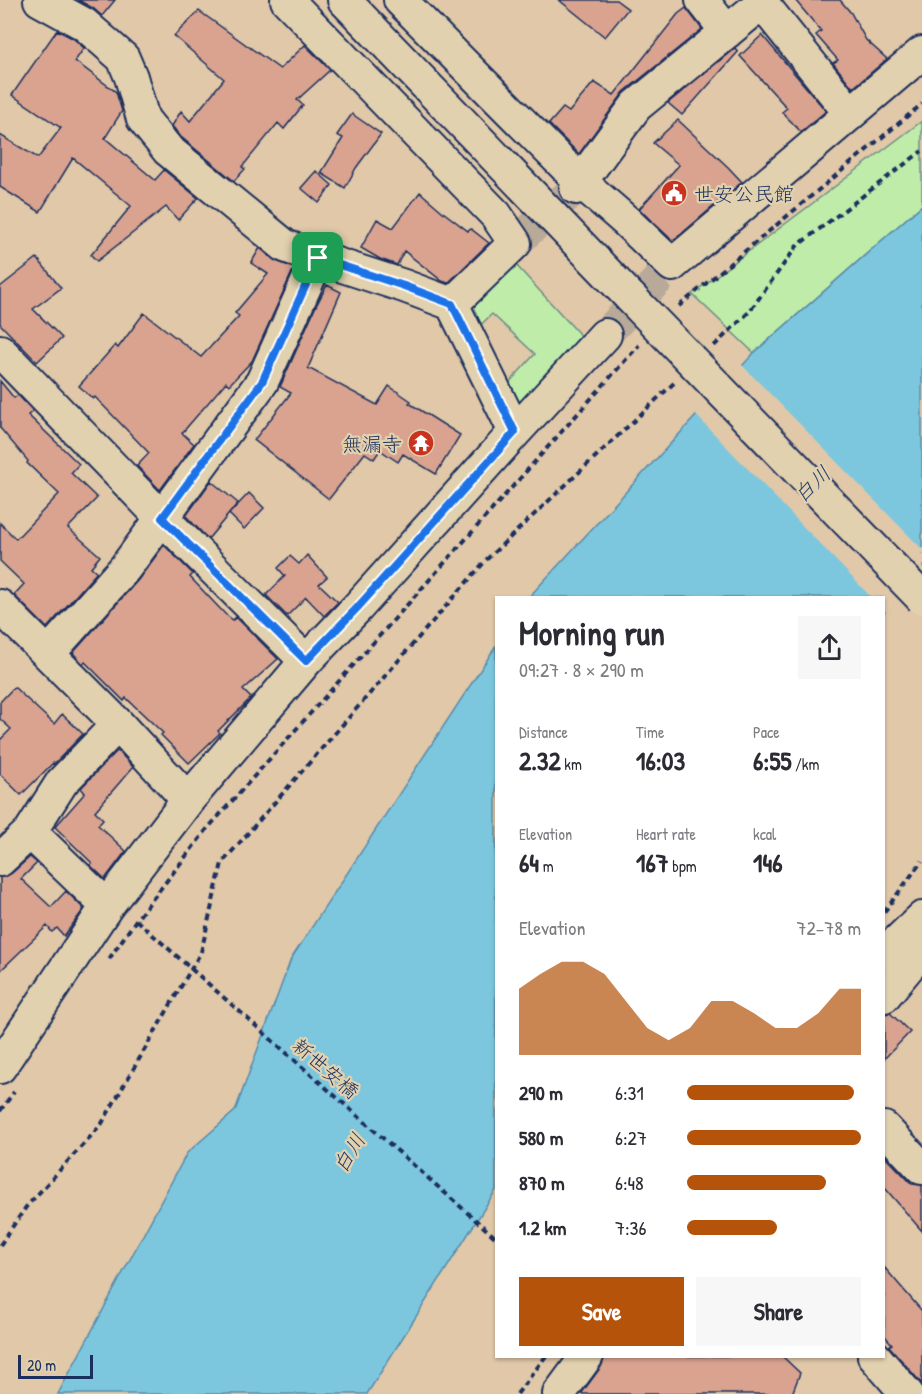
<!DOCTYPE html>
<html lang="en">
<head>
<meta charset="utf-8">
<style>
	body { margin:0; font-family:"Patrick Hand","Klee One",sans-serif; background:#f7f7f7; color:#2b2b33; height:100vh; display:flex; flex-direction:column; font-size:22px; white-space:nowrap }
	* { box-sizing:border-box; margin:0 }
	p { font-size:20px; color:#7c7c81 }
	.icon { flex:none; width:33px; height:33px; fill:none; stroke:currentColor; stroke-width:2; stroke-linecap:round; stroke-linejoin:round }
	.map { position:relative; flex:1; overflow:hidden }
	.panel { position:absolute; left:495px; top:596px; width:390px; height:762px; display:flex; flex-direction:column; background:#fff; border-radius:0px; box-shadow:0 2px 4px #0004 }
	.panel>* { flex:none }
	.scale { position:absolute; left:18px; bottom:15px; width:75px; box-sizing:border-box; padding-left:6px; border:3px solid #1b2f5e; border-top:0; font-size:16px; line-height:21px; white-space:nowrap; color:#1b2f5e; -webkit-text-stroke:4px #e2d1ae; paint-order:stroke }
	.pin { position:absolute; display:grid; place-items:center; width:51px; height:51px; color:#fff; margin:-26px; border-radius:12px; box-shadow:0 3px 9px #0006 }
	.round { display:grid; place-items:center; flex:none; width:63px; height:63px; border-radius:0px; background:#f7f7f7 }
	.summary { display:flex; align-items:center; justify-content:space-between; height:102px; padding:0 24px }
	h1 { font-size:33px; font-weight:700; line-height:45px }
	.figures { display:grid; grid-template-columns:repeat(3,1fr); gap:9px; height:102px; padding:6px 24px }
	.figures div { display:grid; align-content:center }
	.figures b { font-size:26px; font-weight:700 }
	.figures small { font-size:16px; font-weight:400 }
	.figures p { font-size:16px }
	.chart { height:168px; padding:12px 24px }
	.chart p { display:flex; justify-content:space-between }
	.chart svg { width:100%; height:108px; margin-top:6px; fill:#b45309; opacity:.7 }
	.button { display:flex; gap:12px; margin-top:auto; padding:12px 24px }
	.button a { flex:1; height:69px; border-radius:0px; background:#b45309; color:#fff; font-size:24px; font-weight:700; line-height:69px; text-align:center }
	.button a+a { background:#f7f7f7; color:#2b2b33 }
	ul { padding:0 24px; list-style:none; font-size:20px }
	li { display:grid; grid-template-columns:96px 72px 1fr; align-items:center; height:45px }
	li i { height:15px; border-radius:8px; background:#b45309 }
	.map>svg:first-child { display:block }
	.green { fill:#bfeca9; stroke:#6d8e84; stroke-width:1.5 }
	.water { fill:#7dc7de; stroke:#568aab; stroke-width:1.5 }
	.pier { fill:#e0c8a8 }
	.building { fill:#d9a390; stroke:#1b2f5e; stroke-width:1.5 }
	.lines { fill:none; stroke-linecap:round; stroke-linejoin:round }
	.minor-tunnel { stroke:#b9a999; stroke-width:32; stroke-dasharray:32 16; stroke-linecap:butt }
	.minor-casing { stroke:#1b2f5e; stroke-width:36 }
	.path { stroke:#1b2f5e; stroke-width:4; stroke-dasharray:6 4.5; stroke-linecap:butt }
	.minor { stroke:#e2d1ae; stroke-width:32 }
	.minor-bridge-casing { stroke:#1b2f5e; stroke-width:36; stroke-linecap:butt }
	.path-bridge { stroke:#1b2f5e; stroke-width:4; stroke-dasharray:6 4.5; stroke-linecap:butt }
	.minor-bridge { stroke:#e2d1ae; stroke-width:32 }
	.route-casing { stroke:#fff; stroke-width:12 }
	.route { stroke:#1a73e8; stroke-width:8 }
	.labels { text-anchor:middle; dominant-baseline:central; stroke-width:4.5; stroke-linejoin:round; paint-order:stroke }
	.poi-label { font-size:20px; fill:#1b2f5e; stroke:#e2d1ae; text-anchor:start }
	.street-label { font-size:20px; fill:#1b2f5e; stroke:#e2d1ae }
	.water-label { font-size:21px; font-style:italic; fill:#253e6b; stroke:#e2d1ae }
</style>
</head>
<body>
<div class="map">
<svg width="922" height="1394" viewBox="0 0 922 1394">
	<rect width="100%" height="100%" fill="#e0c8a8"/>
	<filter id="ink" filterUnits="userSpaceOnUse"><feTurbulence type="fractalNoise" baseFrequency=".0167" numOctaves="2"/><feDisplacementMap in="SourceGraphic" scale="12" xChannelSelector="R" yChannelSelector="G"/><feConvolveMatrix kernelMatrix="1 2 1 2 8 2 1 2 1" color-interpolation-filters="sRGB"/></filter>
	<g filter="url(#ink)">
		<!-- green -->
		<path class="green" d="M922,121v84l-168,148 -62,-59z
			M505,253l88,96 -78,83 -18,-36 38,-42 -43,-40 -24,23 -16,-33z"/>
		<!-- water -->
		<path class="water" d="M922,205v363l-38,45v-16h-355l225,-244z
			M496,646v544l-129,204h-309l129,-241 48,-42 56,-152z"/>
		<!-- pier -->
		<path class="pier" d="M740,363l182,186v24l-35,40 -3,-3v-13h-13l-177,-184z"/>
		<!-- building -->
		<path class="building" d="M78,0h37l-13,16 -9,-8z
			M559,0h57l12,9 -23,28z
			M795,0h45l11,13 15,27 21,19 -34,29 -20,-25 5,-3 -22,-25 5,-4z
			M686,8l16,21 -78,63 -45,62 -30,-30 14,-16 6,4 25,-30 20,13 64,-81z
			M199,11l81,58 25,-24 25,25 -33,30 6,5 -19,24 -6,-6 -36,44 3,2 -11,12 -53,-44 -9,-11 9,-15 9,10 34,-42 -50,-43z
			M57,30l17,9 10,9 -9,13 41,31 6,19 -17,27 50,42 9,-10 34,28 -20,22 -12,-13 -69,54 -6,-6 40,-49 -58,-48 -33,54 -40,-25v-52l38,23 23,-30 -49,-33z
			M762,35l64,76 -25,21 -19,-20 5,-4 -47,-52z
			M735,48l3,4 -56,63 -14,-12z
			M352,114l29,20 -25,34 -11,20 -24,-15 22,-35 -6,-3z
			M678,120l50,47 14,15 -69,59 -34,-32 40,-44 -26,-22z
			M316,171l16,14 -13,18 -18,-15z
			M420,192l23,20 25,19 3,-2 18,14 -41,40 -6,-2 -38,-30 -7,14 -17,-6 -19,-11 16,-29 16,9z
			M260,248l14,12 20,8 -42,93 -23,24 -3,-3 -44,51 12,11 -34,46 -23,-24 12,-13 -54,-56 -2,2 -14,-13 36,-41 3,3 26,-35 57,44 38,-41 -4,-3 33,-39 -17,-11z
			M37,258l24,30 -28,21 29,29 -25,24 -37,-38v-37z
			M327,285l14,7 -33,76 69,37 12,-19 22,15 -2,2 51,32 -24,39 -33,-20 -5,8 -18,-12 -6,9 -9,-6 -36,46 -75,-59 37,-47 -11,-6 35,-79z
			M0,381l14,17 4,-3 15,16 -5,4 51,49 -8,9 26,25 -29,30 32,28 -9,11 6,5 -50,56 -33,-33 10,-11 -24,-23v-38l16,16 43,-45 -32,-31 1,-2 -28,-33z
			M211,481l27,22 -30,36 -22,-23z
			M249,493l15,15 -20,21 -15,-15z
			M164,545l29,29 -3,3 35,37 8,6 3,-3 42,42 -35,31 8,8 -33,33 2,2 -31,30 -28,-28 2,-2 -37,-35 -2,3 -39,-39 -2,2 -10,-11 65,-73z
			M307,555l20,22 -8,7 19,18 -14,14 -18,-19 -19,19 -21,-21 19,-19 -7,-8 12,-12 9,8z
			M14,687l40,37 8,-10 21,20 -29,30 -1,-1 -32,32 -21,-21v-34l11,-11 -11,-10v-17z
			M117,751l4,3 12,13 -38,44 8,8 -5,6 28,26 -21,28 -15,-14 2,-2 -37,-36 30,-34 -4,-5z
			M30,857l7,6 -16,16 30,28 15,-16 18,18 -20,27 -7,-8 -5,4 -5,-6 -47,45v-94h5l7,-4z
			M890,1013l20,19 -26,27v-45z
			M884,1155l28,29 10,1v46l-38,-44z
			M884,1267l38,44v73l-33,-38 3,-2 -8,-9z
			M605,1356h177l18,17 -8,21h-211l20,-27z"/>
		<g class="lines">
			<!-- minor-tunnel -->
			<path class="minor-tunnel" d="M515,243l61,-55
				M605,335l67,-70"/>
			<defs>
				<path id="minor" d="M40,0l44,24 39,34 8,19 12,42 25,31 117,96 33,12 86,28 48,18 63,-61 -19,-28 -209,-215
					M344,0l287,298
					M400,0l181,182 46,40 45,43 250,-212
					M702,0l25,32
					M576,188l60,-82 126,-103 88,110
					M452,304l63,128
					M0,351l162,167 144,143
					M0,606l118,118 70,76
					M48,654l77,-86 137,-186 56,-124
					M30,832l77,74
					M0,860l30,-28 32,-50 56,-58
					M884,954l38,-36
					M884,996l38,-46
					M0,1067l107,-161 81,-106 118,-139 51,-53 158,-176 90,-97
					M884,1128l38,40
					M874,1356l33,38
					M559,1394l28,-38"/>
			</defs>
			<!-- minor casing -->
			<use href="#minor" class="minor-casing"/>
			<!-- path -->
			<path class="path" d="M679,306l243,-202
				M714,346l35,-34 48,-66 125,-95
				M884,912l38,-51
				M109,959l27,-39 72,-92 431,-483
				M0,1111l14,-19
				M0,1245l26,-38 75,-82 100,-173 21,-89 265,-304 188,-177
				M517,1394l29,-38"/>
			<!-- minor -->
			<use href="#minor" class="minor"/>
			<defs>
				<path id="minor-bridge" d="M631,298l291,300"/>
			</defs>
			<!-- minor-bridge casing -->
			<use href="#minor-bridge" class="minor-bridge-casing"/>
			<!-- path-bridge -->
			<path class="path-bridge" d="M136,920l360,318"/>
			<!-- minor-bridge -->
			<use href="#minor-bridge" class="minor-bridge"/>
		</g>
	</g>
	<g class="lines" filter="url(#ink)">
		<defs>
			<path id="route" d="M318,258l86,28 48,18 63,128 -158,176 -51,53 -144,-143 100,-136z"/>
		</defs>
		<!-- route casing -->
		<use href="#route" class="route-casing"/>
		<!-- route -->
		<use href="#route" class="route"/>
	</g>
	<!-- icons -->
	<defs>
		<symbol id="civic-disc" viewBox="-11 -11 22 22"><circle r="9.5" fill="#c8321e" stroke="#e2d1ae"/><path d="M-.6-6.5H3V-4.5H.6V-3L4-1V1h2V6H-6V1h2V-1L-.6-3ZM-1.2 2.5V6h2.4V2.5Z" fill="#fff"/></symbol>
		<symbol id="temple-disc" viewBox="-11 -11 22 22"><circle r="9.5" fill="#c8321e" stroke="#e2d1ae"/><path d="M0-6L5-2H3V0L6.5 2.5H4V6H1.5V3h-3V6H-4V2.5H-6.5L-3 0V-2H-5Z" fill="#fff"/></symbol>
	</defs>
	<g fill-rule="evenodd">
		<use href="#civic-disc" x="659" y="178" width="30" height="30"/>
		<use href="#temple-disc" x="406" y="428" width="30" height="30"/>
	</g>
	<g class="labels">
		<!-- poi labels -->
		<g class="poi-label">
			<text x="694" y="193">世安公民館</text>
			<text x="402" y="443" text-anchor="end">無漏寺</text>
		</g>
		<!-- street labels -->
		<g class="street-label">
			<text transform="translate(326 1068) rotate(41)">新世安橋</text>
		</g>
		<!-- water labels -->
		<g class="water-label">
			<text transform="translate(812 484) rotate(-44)">白川</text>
			<text transform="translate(349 1153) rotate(-59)">白川</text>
		</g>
	</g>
</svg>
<div class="scale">20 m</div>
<div class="pin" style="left:318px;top:258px;background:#1e9e55"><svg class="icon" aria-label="arrive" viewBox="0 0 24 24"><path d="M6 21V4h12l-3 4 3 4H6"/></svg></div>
<section class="panel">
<div class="summary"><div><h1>Morning run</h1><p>09:27 · 8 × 290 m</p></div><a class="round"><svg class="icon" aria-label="share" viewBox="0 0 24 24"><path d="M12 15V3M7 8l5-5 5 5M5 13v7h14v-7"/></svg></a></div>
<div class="figures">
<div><p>Distance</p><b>2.32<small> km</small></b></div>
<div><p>Time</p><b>16:03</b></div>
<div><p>Pace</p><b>6:55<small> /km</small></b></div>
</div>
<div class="figures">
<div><p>Elevation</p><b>64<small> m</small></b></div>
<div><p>Heart rate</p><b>167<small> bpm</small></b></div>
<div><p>kcal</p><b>146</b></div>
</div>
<div class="chart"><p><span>Elevation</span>72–78 m</p>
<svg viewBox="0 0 160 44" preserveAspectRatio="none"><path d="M0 44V17L10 11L20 6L30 6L40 11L50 22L60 33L70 38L80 33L90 22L100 22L110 27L120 33L130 33L140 27L150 17L160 17V44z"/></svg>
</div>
<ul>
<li><b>290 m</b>6:31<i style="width:96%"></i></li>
<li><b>580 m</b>6:27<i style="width:100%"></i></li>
<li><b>870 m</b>6:48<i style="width:80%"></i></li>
<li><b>1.2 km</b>7:36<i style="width:52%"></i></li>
</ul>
<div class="button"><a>Save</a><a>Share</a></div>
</section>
</div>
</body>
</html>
